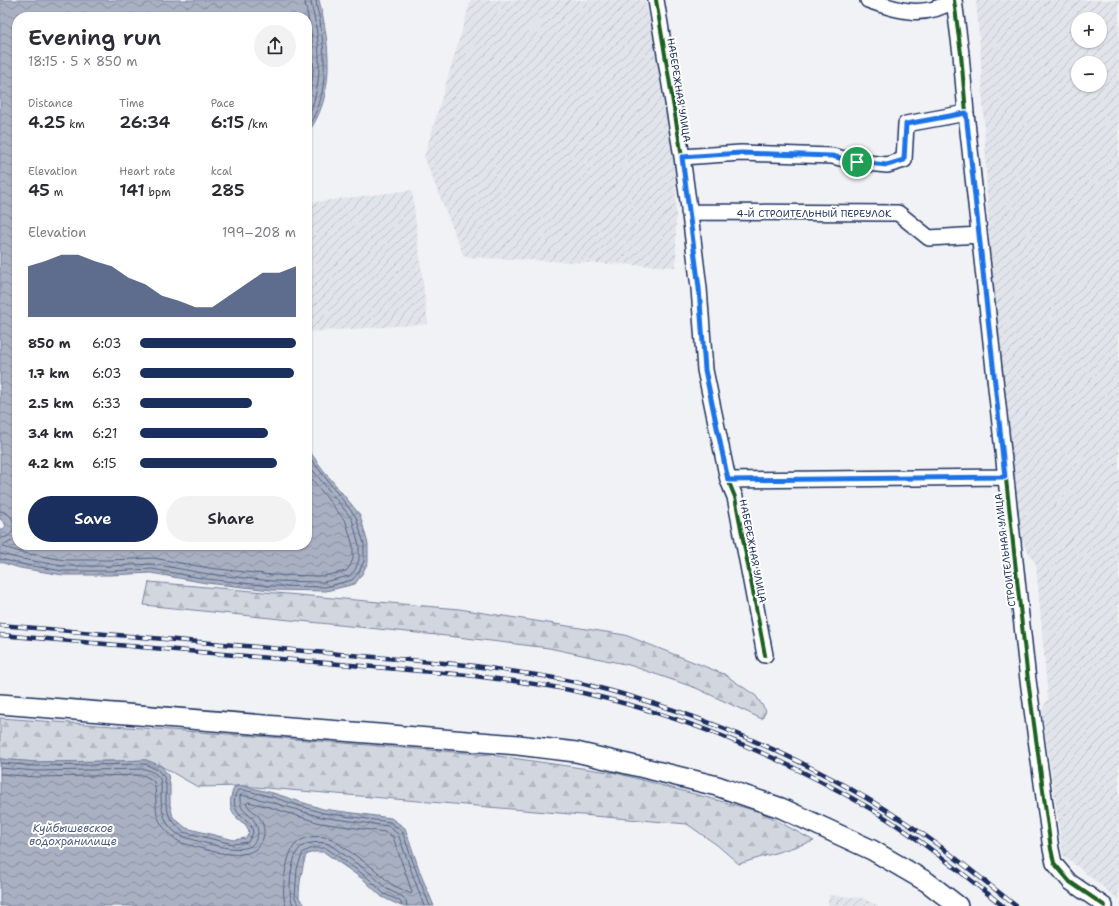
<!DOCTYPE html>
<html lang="en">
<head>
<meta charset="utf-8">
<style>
	body { margin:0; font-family:"Shantell Sans",sans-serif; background:#f2f2f3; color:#2b2b33; height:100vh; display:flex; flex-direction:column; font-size:15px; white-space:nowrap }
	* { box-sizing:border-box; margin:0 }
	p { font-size:13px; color:#7c7c81 }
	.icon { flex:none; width:22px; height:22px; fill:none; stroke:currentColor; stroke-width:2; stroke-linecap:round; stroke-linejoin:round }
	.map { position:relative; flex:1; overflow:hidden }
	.sheet { position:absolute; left:12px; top:12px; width:300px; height:538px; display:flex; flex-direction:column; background:#fff; border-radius:16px; box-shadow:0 1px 3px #0004 }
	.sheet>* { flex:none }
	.controls { position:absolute; left:1071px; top:12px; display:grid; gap:8px }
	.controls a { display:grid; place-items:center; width:36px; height:36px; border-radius:50%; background:#fff; box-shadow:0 1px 3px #0004; font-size:20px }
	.pin { position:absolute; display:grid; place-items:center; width:34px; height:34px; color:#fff; margin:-17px; border:2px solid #fff; border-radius:50%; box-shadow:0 1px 4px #0007 }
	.round { display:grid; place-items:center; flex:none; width:42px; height:42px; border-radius:21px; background:#f2f2f3 }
	.headline { display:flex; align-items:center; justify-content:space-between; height:68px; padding:0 16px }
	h1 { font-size:22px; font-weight:600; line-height:30px }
	.figures { display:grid; grid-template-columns:repeat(3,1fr); gap:6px; height:68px; padding:4px 16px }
	.figures div { display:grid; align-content:center }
	.figures b { font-size:17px; font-weight:600 }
	.figures small { font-size:11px; font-weight:400 }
	.figures p { font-size:11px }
	.chart { height:112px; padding:8px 16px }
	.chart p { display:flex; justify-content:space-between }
	.chart svg { width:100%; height:72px; margin-top:4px; fill:#1b2f5e; opacity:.7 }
	.action { display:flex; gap:8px; margin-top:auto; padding:8px 16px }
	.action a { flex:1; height:46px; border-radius:24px; background:#1b2f5e; color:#fff; font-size:16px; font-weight:600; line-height:46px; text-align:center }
	.action a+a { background:#f2f2f3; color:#2b2b33 }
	ul { padding:0 16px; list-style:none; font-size:13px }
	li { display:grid; grid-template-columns:64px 48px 1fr; align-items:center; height:30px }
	li i { height:10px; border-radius:5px; background:#1b2f5e }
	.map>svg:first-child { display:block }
	.industrial { fill:url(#industrial-furrows); fill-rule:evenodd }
	.forest { fill:url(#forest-firs); stroke:#76829e }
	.water { fill:url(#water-waves); stroke:#707c9a }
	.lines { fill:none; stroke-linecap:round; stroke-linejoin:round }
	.shore { stroke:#536386; stroke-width:1 }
	.minor-casing { stroke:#1b2f5e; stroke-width:18 }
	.major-casing { stroke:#1b2f5e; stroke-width:22 }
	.minor { stroke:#fff; stroke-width:15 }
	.major { stroke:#fff; stroke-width:19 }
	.rail-casing { stroke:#1b2f5e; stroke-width:4.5 }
	.rail { stroke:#fff; stroke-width:3; stroke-dasharray:9; stroke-linecap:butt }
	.cycleway-casing { stroke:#fff; stroke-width:6 }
	.cycleway { stroke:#1b5e20; stroke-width:4 }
	.route-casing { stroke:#fff; stroke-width:8 }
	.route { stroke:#1a73e8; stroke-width:5 }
	.labels { text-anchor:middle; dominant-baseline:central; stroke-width:4; stroke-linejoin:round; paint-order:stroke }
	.street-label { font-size:10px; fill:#1b2f5e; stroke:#fff }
	.water-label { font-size:11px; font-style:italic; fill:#4c5c81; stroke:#fff }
</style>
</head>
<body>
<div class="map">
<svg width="1119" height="906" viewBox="0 0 1119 906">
	<defs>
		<pattern id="industrial-furrows" width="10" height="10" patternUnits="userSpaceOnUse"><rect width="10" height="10" fill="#e1e4ea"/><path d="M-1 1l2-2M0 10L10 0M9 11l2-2" fill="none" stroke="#c0c4cb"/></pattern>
		<pattern id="forest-firs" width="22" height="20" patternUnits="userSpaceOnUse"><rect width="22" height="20" fill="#d2d6df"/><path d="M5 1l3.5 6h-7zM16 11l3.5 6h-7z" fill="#b4b8c2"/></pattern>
		<pattern id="water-waves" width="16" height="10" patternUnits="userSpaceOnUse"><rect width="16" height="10" fill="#a8b0c2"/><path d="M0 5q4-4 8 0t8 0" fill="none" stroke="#8890a1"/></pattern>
	</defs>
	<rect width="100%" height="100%" fill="#f1f2f5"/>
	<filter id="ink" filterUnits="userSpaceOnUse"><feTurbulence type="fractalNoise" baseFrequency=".025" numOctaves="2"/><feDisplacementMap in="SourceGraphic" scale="8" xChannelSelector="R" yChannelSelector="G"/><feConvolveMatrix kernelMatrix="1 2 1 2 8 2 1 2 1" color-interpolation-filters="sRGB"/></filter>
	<g filter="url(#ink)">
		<!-- industrial -->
		<path class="industrial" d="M471,0h174l12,49 19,120v98l-212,-10 -40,-100z
			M976,0h143v900l-56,-45 -21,-145 6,-11 -12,-134 -16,-27 -30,-282 -9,-195zM1078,19h22v22h-22zM1078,63h22v22h-22z
			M412,190l16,134 -121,8v-129z
			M829,895l33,3 17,8h-51z"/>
		<!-- forest -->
		<path class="forest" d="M149,582l310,27 166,26 99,39 32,22 10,15 -4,8 -66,-31 -67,-23 -80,-17 -83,-10 -322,-33z
			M0,718l269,19 222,18 125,18 145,39 53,29 -75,23 -22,-19 -30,-21 -444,-38 -45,1 -37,-21 -15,-6 -27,1 -83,1 -36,-3z"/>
		<!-- water -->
		<path class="water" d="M0,0h319c11,44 17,96 -12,134v-117h-290v528h290v-97l17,23 36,44 8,29v18l-6,12 -7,10 -29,7 -55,-1 -65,-7 -55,-10 -41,2h-47l-43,-7 -20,-6v-33h3l3,-3 -2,-4 -4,-3z
			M0,759l36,3 83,-1 27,-1 15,6 7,9 2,10v20l3,12 13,11 48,12 12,-2 3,-5c-2,-11 -7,-9 -14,-17 -7,-8 -5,-21 0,-30h8l30,7 50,16 68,9 14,10 16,47 13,31h-33l-19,-9 -18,-17 -40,-28h-11l-7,3c-4,14 -7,28 -7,43l7,8h-306z"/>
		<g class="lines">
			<!-- shore -->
			<path class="shore" d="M305,0c0,7 3,14 4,22 5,26 7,55 -2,81
				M307,119c15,-31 14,-64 8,-98 -1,-7 -4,-14 -4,-21
				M307,127c23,-29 18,-71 13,-106 -1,-7 -4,-14 -4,-21
				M0,511c18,1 19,28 0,27
				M17,536l-5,5 -8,4 -1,2 21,6 40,7h46l43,-2 56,10 63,7 52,1 22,-5 4,-5 3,-7v-13l-7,-24 -39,-49
				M0,554l22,5 41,7h47l43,-2 55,10 64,7 52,1 25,-6 6,-6 4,-10v-15l-7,-26 -45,-56
				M0,559l21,5 42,7h47l42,-2 55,10 64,7 54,1 27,-7 7,-8 5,-11v-17l-8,-27 -49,-63
				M0,763l36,3 109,-2 13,6 6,7 2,8v20l4,13 13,14 50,12 15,-2 5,-9c-2,-14 -7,-11 -14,-19 -6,-7 -6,-18 -1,-24h5l29,7 51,16 67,9 12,9 16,45 12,30
				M0,768l36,3 109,-2c5,2 12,4 15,10 2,5 1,11 1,16 0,18 5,35 23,42 15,4 52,17 67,9 2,-2 4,-4 5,-7 3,-5 2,-10 0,-15 -6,-13 -17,-10 -16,-28l1,-1 30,7 50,15 67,9 10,8 26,72
				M0,774l36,3 107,-2 8,4 3,3c5,22 -4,34 16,52 4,4 7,7 12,9 20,5 66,23 79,0 3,-6 4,-11 2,-18 -3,-12 -13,-14 -17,-21l2,-2 21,5 51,16 65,9 8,5 19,55 -1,2 -20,-10 -18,-16 -41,-29c-11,-5 -31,-3 -38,7 -8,11 -14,47 -8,60
				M294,906c-8,-9 -3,-48 5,-57 6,-7 22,-8 30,-5l41,29 17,16 16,8 3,4 1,5
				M300,906l-5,-8 2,-29 6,-17 10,-4h13l41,29 17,17 16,7 2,5"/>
			<defs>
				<path id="minor" d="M656,0l26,157 9,66 8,65 6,82 23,110 7,17 30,158
					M868,0c30,11 57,19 86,0
					M954,0l7,54 5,59 62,567 23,169 3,14 16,19 35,24
					M682,157l59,-4 91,3 25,6 30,3 17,-5 2,-36 60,-11
					M689,212l209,1 31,25 50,-3
					M728,480l277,-3"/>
				<path id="major" d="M0,704l518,41 58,7 64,15 77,19 64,22 91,42 55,32 31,24"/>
			</defs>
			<!-- minor casing -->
			<use href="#minor" class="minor-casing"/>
			<!-- major casing -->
			<use href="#major" class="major-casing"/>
			<!-- minor -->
			<use href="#minor" class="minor"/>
			<!-- major -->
			<use href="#major" class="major"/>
			<defs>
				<path id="rail" d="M0,625l467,40c40,6 81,10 121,20 126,31 248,86 353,162 25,19 50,39 75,59
					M0,635l467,40c39,5 78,9 116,18 102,23 199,64 288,116 47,28 90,63 132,97"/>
			</defs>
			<!-- rail casing -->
			<use href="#rail" class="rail-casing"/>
			<!-- rail -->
			<use href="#rail" class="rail"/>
			<defs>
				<path id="cycleway" d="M656,0l26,157 9,66 8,65 6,82 23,110 7,17 30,158
					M954,0l7,54 5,59 62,567 23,169 3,14 16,19 35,24"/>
			</defs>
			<!-- cycleway casing -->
			<use href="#cycleway" class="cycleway-casing"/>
			<!-- cycleway -->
			<use href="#cycleway" class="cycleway"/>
		</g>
	</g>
	<g class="lines" filter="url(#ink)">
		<defs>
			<path id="route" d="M966,113l39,364 -277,3 -23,-110 -6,-82 -17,-131 59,-4 91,3 25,6 30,3 17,-5 2,-36z"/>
		</defs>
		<!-- route casing -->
		<use href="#route" class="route-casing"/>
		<!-- route -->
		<use href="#route" class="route"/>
	</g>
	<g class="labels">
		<!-- street labels -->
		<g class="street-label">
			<text transform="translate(679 90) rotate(81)">НАБЕРЕЖНАЯ УЛИЦА</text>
			<text x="814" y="213">4-Й СТРОИТЕЛЬНЫЙ ПЕРЕУЛОК</text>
			<text transform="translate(1005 550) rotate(-97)">СТРОИТЕЛЬНАЯ УЛИЦА</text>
			<text transform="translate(753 551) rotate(79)">НАБЕРЕЖНАЯ УЛИЦА</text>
		</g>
		<!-- water labels -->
		<g class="water-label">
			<text x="73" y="828">Куйбышевское<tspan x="73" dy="13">водохранилище</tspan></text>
		</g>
	</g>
</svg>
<div class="controls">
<a>+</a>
<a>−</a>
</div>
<div class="pin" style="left:857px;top:162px;background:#1e9e55"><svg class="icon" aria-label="arrive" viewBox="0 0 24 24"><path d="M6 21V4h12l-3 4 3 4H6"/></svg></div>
<section class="sheet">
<div class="headline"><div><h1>Evening run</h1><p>18:15 · 5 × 850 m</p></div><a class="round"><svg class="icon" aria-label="share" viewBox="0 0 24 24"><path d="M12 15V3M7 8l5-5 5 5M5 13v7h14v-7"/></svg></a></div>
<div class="figures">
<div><p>Distance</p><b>4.25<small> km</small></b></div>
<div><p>Time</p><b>26:34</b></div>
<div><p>Pace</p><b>6:15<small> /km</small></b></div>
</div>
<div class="figures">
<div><p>Elevation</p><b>45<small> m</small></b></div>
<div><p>Heart rate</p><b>141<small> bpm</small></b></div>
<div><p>kcal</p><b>285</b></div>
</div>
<div class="chart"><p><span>Elevation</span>199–208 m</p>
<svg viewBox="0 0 160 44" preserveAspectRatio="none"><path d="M0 44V13L10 10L20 6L30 6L40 10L50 13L60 20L70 24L80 31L90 34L100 38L110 38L120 31L130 24L140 17L150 17L160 13V44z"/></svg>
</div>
<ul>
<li><b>850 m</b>6:03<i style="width:100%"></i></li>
<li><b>1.7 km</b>6:03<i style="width:99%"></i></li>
<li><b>2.5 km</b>6:33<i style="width:72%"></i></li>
<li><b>3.4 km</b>6:21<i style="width:82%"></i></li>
<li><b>4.2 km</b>6:15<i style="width:88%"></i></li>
</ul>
<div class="action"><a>Save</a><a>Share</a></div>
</section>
</div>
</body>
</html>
